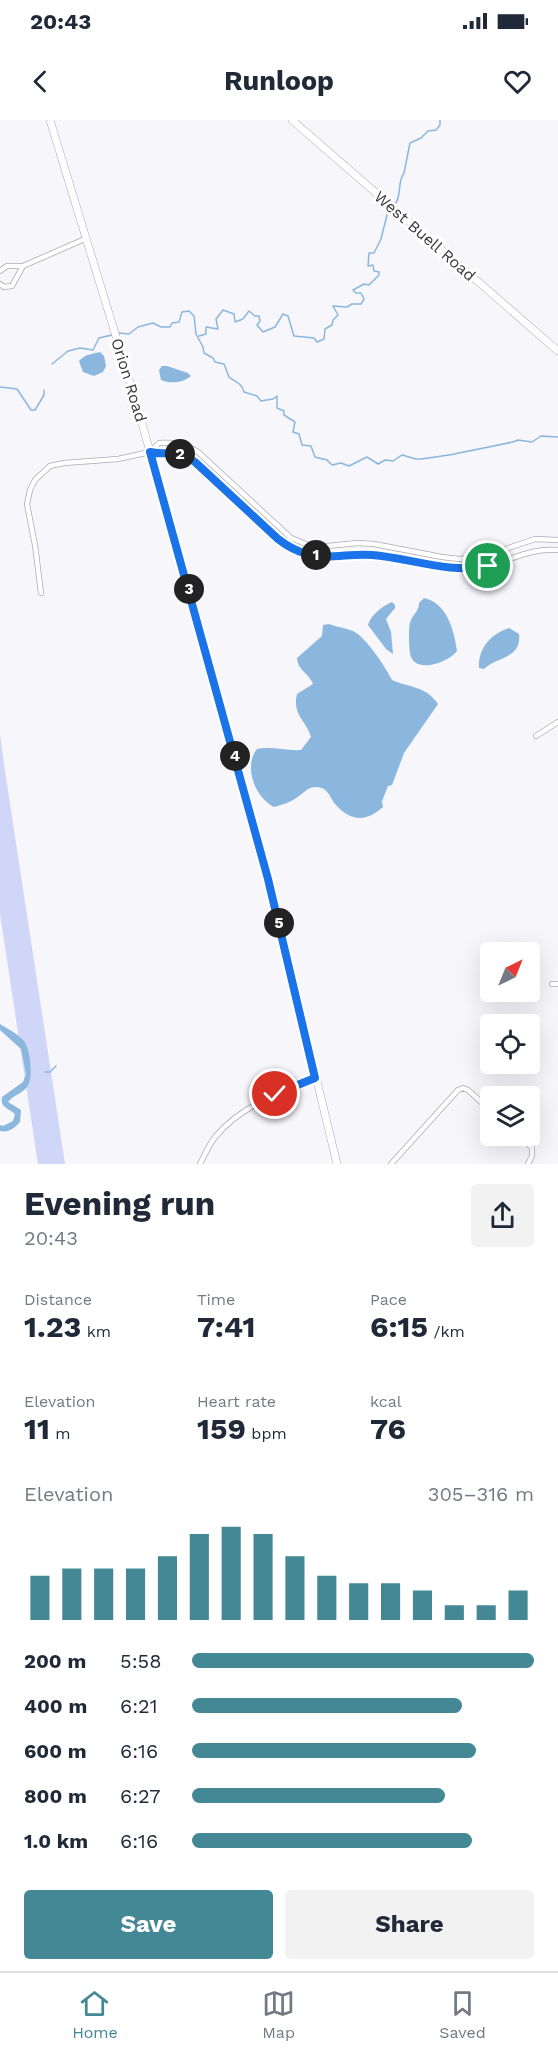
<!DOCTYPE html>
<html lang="en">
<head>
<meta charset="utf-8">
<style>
	body { margin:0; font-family:"Work Sans",sans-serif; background:#f2f2f3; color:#1f2937; height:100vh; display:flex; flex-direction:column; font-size:22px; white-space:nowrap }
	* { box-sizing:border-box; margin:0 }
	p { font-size:20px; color:#747a83 }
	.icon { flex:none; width:33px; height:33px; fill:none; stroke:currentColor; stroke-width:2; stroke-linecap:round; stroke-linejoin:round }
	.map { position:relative; height:1044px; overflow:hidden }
	.sheet { display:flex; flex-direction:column; background:#fff; flex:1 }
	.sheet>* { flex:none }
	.needle { width:39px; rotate:43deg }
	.buttons { position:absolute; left:480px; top:822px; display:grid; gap:12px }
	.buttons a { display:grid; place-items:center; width:60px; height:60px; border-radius:6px; background:#fff; box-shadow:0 6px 24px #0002; font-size:30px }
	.pin { position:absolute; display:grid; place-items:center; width:51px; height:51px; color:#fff; margin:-26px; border:3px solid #fff; border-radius:50%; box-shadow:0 2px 6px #0007 }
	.km { position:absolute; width:30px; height:30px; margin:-15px; border-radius:50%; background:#222; color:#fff; font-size:16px; line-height:30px; text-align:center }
	.round { display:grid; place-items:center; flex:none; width:63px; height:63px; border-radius:6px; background:#f2f2f3 }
	.head { display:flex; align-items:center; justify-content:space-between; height:102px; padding:0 24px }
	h1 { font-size:33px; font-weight:700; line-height:45px }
	.metrics { display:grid; grid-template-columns:repeat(3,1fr); gap:9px; height:102px; padding:6px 24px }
	.metrics div { display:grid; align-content:center }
	.metrics b { font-size:30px; font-weight:700 }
	.metrics small { font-size:16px; font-weight:400 }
	.metrics p { font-size:16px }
	.chart { height:168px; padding:12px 24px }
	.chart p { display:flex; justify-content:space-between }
	.chart svg { width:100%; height:108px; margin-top:6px; stroke:#448896; stroke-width:6 }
	.button { display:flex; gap:12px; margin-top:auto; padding:12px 24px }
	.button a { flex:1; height:69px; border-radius:6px; background:#448896; color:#fff; font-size:24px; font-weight:700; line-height:69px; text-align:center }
	.button a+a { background:#f2f2f3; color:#1f2937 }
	ul { padding:0 24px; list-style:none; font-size:20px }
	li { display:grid; grid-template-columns:96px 72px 1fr; align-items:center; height:45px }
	li i { height:15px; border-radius:8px; background:#448896 }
	.status { display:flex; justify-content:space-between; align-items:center; height:42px; padding:0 30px; background:#fff; direction:ltr }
	.status svg { height:16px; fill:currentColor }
	header { display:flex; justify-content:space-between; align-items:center; height:78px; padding:0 24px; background:#fff; font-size:27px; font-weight:700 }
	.tab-bar { display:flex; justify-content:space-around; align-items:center; height:84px; border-top:2px solid #e0e1e3; background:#fff; font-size:16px; color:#747a83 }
	.tab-bar a { display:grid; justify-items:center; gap:3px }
	.tab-bar .current { color:#448896 }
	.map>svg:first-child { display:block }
	.green { fill:#d0d6f8 }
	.water { fill:#8bb7de }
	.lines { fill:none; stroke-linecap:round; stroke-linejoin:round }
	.stream { stroke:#8bb7de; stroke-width:1.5 }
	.street-casing { stroke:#abacb0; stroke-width:6 }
	.secondary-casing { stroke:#abacb0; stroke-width:8 }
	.street { stroke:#fff; stroke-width:4.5 }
	.secondary { stroke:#fff; stroke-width:7 }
	.route-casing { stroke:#fff; stroke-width:12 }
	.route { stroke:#1a73e8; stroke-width:8 }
	.labels { text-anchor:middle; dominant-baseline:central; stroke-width:6; stroke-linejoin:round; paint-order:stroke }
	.street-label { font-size:16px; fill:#38383a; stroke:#fff }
</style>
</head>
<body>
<div class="status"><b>20:43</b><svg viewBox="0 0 49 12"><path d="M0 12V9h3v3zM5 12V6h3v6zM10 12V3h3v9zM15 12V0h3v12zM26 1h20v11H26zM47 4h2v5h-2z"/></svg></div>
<header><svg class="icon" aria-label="back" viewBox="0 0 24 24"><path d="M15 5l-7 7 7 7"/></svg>Runloop<svg class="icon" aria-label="heart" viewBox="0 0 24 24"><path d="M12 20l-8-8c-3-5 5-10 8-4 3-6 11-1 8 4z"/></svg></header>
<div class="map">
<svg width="558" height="1044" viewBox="0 0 558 1044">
	<rect width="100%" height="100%" fill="#f6f6fb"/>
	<!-- green -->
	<path class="green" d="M0,614l5,37 60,393h-27l-38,-250z"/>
	<!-- water -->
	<path class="water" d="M100,232l4,4 2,10 -3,6 -9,4 -11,-4 -4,-11c6,-7 13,-7 21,-9z
		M162,246h5l21,7 3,3c-8,7 -21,8 -30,4l-2,-10z
		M424,478c23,5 30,32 33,53 -9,12 -44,24 -47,2 -1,-6 -2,-28 1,-33 3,-7 8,-9 8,-17z
		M392,482l3,3v3l-9,11 5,13 2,22 -7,-5 -18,-24c3,-10 14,-19 24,-23z
		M329,504c8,3 16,4 24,7 13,6 33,37 39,49 18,8 34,6 46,24l-34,49 -12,32 -4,1 -6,15 1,6c-17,15 -32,15 -48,-3 -6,-8 -7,-17 -20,-17 -9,1 -12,7 -19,11 -7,5 -15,7 -22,9 -19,-10 -31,-40 -17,-58 14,-3 29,2 44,1l10,-13c-5,-17 -19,-22 -14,-43l16,-10c-4,-11 -15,-13 -16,-26l25,-22 1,-11z
		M509,508l10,6c3,25 -24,23 -35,35l-5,-1c-1,-20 12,-34 30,-40z
		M0,904c8,5 18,10 24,17 6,8 10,37 3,46 -5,7 -14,8 -19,15l13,8 -1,12c-5,6 -12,11 -20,9v-6l3,1 10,-5 2,-7c-6,-6 -15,-6 -13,-17l21,-15 3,-8 -5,-25 -21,-19z"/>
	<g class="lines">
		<!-- stream -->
		<path class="stream" d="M395,84c7,-8 2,-22 9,-31l6,-30 11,-5 7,-7 8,-1 4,-5v-5
			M119,213l10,1 9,-7 15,-4 8,4h9l2,-4 7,-1 3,-10 7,-1 5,5 2,18 7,13 1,6 9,5 2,4 9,2 5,13c6,5 13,6 15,15l13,4 4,5 12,-2 4,-3v12l7,3v4l11,7 -2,10 6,2 3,11 9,1 4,11 12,3 5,5 9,-2 8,3 18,-9 11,7 7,-4 8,1 9,-6c4,1 9,3 14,4 3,1 40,-5 43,-6l54,-11 5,-2 14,2 9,-6 17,1
			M199,216l7,-2v-7l12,2 -2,-10 7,-9 11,4 1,8 8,-3 6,-8 6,5h4l1,5 -3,4 6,7 12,-5 8,-13 5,2 6,20 20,2 3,4 7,-3 1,-10 7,-4 1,-5 5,-5 -5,-9 14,1 5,-3h9l3,-5 -3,-6h-5l-3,-3 11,-6 5,1 10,-10v-3l-5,-1 -1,-6 -5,1 1,-13h5l7,-14 7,-28
			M52,244l16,-13 12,-3 13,2 6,-12 13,-3
			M0,267l17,2 14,21h4l9,-15v-5
			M45,952h5l6,-6"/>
		<defs>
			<path id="street" d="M0,151l7,-5h16l64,-28
				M0,164l4,3 8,-1 11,-20
				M150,332l9,-9c15,-1 26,1 39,9l93,86 17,7 9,2 41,-4 16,1 68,13 17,2 26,-3 50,-17 23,1
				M41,473l-6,-48 -8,-41 3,-14 5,-10 15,-14 14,-3 54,-4 32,-7 11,2 9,-1 12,2 13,7 83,77c10,7 20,14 33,16 21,3 42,-3 63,0 33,3 66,18 100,14 29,-4 54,-22 84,-19
				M536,616l22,-14
				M552,864h6
				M520,1016l12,12v8l-4,8
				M200,1044c5,-9 9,-20 16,-28 25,-30 65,-44 99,-58
				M391,1044l67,-74 5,-2 5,2 22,20"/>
			<path id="secondary" d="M50,0l86,282 73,260 67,249 61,253
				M292,0l266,231"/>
		</defs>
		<!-- street casing -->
		<use href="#street" class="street-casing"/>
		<!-- secondary casing -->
		<use href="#secondary" class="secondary-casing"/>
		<!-- street -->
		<use href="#street" class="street"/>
		<!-- secondary -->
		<use href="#secondary" class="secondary"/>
	</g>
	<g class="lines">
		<defs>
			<path id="route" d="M275,974l40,-16 -47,-199 -118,-427c8,2 13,1 21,1 9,0 17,5 24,9l83,77c9,7 18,12 29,15 21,6 43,-1 65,1 39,3 76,19 116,11"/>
		</defs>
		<!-- route casing -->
		<use href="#route" class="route-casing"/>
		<!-- route -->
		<use href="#route" class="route"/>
	</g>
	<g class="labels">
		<!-- street labels -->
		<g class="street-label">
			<text transform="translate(425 116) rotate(41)">West Buell Road</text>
			<text transform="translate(129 260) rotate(73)">Orion Road</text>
		</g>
	</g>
</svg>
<div class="buttons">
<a><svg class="needle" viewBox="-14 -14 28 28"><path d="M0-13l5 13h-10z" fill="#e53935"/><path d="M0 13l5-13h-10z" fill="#747a83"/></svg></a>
<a><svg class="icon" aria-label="locate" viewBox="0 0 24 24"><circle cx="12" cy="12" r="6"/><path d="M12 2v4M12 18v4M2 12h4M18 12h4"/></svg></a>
<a><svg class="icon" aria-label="layers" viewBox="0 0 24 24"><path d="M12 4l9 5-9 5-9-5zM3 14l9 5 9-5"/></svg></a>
</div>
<div class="pin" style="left:488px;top:446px;background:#1e9e55"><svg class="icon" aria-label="arrive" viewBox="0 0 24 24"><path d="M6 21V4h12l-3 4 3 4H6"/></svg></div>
<div class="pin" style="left:275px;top:974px;background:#d93025"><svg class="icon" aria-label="check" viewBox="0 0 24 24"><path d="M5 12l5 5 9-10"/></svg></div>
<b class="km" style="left:316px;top:435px">1</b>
<b class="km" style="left:180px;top:334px">2</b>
<b class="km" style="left:189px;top:469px">3</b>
<b class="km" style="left:235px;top:636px">4</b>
<b class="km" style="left:279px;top:803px">5</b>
</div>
<section class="sheet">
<div class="head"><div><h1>Evening run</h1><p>20:43</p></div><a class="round"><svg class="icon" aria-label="share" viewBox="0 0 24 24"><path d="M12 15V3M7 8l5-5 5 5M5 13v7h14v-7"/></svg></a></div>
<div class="metrics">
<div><p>Distance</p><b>1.23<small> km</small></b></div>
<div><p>Time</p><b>7:41</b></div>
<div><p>Pace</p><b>6:15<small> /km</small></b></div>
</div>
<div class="metrics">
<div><p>Elevation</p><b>11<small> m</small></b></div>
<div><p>Heart rate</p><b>159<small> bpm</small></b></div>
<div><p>kcal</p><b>76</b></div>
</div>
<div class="chart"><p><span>Elevation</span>305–316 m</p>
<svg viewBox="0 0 160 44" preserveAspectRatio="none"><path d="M5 44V26M15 44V23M25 44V23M35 44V23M45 44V18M55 44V9M65 44V6M75 44V9M85 44V18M95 44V26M105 44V29M115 44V29M125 44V32M135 44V38M145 44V38M155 44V32"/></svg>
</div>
<ul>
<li><b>200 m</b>5:58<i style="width:100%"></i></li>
<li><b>400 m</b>6:21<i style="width:79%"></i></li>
<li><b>600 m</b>6:16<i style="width:83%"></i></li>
<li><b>800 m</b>6:27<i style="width:74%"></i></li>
<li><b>1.0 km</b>6:16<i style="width:82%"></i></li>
</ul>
<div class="button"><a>Save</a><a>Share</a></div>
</section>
<nav class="tab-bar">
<a class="current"><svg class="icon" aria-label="home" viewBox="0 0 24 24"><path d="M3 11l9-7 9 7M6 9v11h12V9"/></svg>Home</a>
<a><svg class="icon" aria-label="map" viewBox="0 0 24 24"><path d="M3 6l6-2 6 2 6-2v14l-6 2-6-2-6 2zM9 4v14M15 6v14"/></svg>Map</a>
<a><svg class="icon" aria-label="saved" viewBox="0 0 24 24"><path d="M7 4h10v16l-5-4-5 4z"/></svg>Saved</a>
</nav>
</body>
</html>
